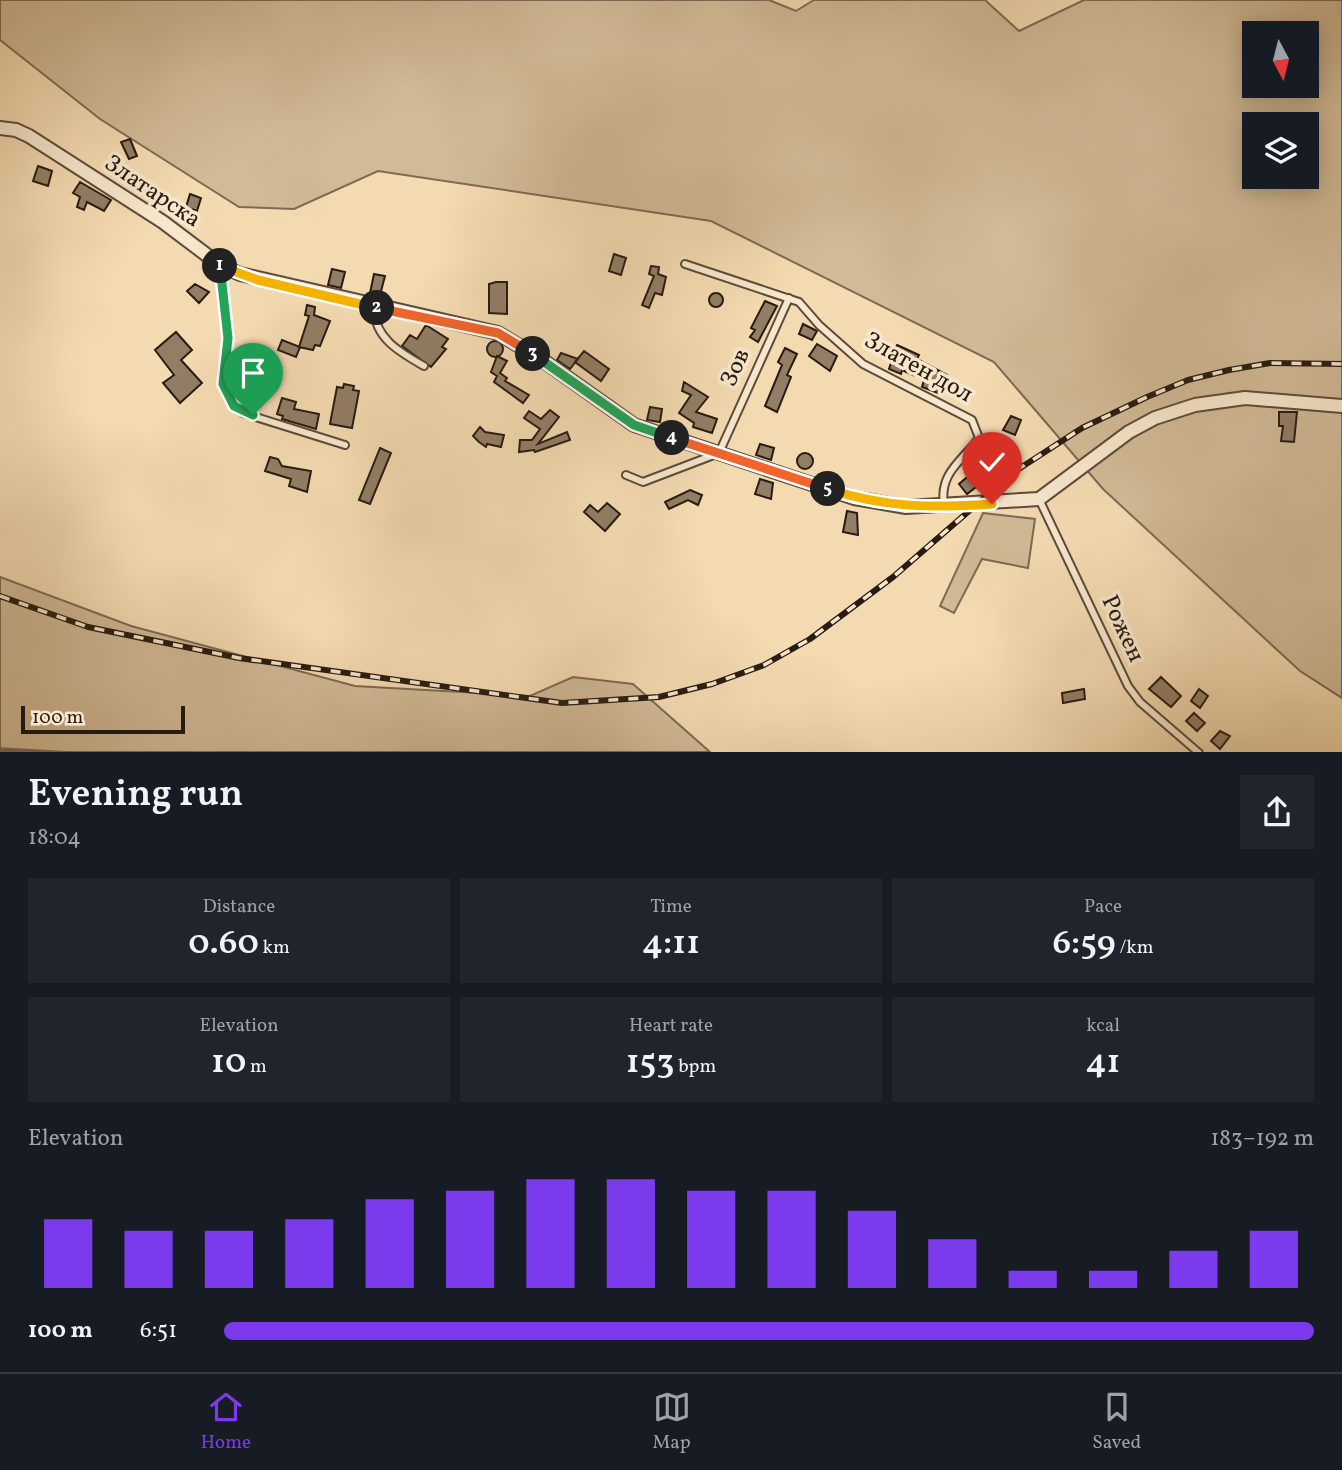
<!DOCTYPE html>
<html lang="en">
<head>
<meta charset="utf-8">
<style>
	body { margin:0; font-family:Vollkorn,serif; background:#20242c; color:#f1f3f6; height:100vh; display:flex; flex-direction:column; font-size:26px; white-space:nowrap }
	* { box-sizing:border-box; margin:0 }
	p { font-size:23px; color:#9ea1a6 }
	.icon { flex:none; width:38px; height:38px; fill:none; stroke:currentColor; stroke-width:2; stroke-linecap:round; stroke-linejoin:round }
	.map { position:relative; height:752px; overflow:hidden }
	.side { display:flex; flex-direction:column; background:#171b24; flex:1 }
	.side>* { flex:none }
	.needle { width:46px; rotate:173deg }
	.tools { position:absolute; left:1242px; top:21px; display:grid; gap:14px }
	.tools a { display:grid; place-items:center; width:77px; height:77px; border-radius:0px; background:#171b24; box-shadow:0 4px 18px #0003; font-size:35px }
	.scale { position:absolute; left:21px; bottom:18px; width:164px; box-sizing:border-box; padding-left:7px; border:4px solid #281b12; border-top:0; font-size:19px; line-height:24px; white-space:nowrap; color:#281b12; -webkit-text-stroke:5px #f8e7cc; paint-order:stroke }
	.pin { position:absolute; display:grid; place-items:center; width:60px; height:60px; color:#fff; margin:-72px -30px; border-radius:50% 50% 50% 0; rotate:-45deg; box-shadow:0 0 7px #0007 }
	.pin .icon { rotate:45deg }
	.km { position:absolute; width:35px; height:35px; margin:-18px; border-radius:50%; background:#222; color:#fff; font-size:19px; line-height:35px; text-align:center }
	.round { display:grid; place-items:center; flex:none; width:74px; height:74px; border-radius:0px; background:#20242c }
	.summary { display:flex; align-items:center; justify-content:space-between; height:119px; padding:0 28px }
	h1 { font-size:38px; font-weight:600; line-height:52px }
	.figures { display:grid; grid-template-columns:repeat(3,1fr); gap:10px; height:119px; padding:7px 28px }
	.figures div { display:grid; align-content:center; border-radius:0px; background:#20242c; text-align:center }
	.figures b { font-size:35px; font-weight:600 }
	.figures small { font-size:19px; font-weight:400 }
	.figures p { font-size:19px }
	.chart { height:196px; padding:14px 28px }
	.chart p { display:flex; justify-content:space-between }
	.chart svg { width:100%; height:126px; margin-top:7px; stroke:#7c3aed; stroke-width:6 }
	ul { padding:0 28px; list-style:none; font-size:23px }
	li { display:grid; grid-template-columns:112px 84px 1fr; align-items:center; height:52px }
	li i { height:18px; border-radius:9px; background:#7c3aed }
	.tab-bar { display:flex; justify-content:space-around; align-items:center; height:98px; border-top:2px solid #363941; background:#171b24; font-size:19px; color:#9ea1a6 }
	.tab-bar a { display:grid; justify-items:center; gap:4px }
	.tab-bar .current { color:#7c3aed }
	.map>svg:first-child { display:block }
	.green { fill:#d1ba96; stroke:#7c6a54; stroke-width:2; fill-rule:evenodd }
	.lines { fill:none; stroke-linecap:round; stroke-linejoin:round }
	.stream { stroke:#796751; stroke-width:3.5 }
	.building { fill:#927e65; stroke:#281b12; stroke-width:2 }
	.lane-casing { stroke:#5b4b3a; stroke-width:10 }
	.street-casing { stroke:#5b4b3a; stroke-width:16 }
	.lane { stroke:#f8e7cc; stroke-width:6 }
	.street { stroke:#f8e7cc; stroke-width:12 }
	.rail-casing { stroke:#281b12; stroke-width:6 }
	.rail { stroke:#f8e7cc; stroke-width:3.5; stroke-dasharray:10; stroke-linecap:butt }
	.split-1-casing { stroke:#fff; stroke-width:14 }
	.split-2-casing { stroke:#fff; stroke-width:14 }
	.split-3-casing { stroke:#fff; stroke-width:14 }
	.split-4-casing { stroke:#fff; stroke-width:14 }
	.split-5-casing { stroke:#fff; stroke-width:14 }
	.split-6-casing { stroke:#fff; stroke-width:14 }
	.split-1 { stroke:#22a559; stroke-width:9 }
	.split-2 { stroke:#f5b400; stroke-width:9 }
	.split-3 { stroke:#f0652b; stroke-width:9 }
	.split-4 { stroke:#22a559; stroke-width:9 }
	.split-5 { stroke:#f0652b; stroke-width:9 }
	.split-6 { stroke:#f5b400; stroke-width:9 }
	.labels { text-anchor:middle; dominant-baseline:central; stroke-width:7; stroke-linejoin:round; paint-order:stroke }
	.street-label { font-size:24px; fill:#281b12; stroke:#f8e7cc }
</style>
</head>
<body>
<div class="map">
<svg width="1342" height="753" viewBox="0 0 1342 753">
	<rect width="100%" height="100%" fill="#f4dab1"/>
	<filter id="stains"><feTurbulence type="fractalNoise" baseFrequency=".00286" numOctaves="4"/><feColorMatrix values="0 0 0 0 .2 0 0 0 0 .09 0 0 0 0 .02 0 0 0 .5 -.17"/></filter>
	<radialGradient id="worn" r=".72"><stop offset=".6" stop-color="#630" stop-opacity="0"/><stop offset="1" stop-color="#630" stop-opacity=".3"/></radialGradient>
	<!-- green -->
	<path class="green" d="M0,0h769l27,11 18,-11h171l34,31 65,-31h258v698l-42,-27 -197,-182 -109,-127 -283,-141 -333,-50 -84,38 -55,-2 -139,-88 -100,-79zM1255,33h52v53h-52zM1255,124h52v53h-52z
		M983,513l52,6 -7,49 -46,-9 -28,54 -14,-7z
		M0,577l131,49 224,60 175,10 43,-19 60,7 77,68h-710z"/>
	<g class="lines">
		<!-- stream -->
		<path class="stream" d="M0,749l70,4"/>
	</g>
	<!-- building -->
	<path class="building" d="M130,139l7,17 -8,3 -8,-17z
		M38,166l14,5 -4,15 -15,-5z
		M80,182l31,18 -7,11 -17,-9 -3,8 -7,-3 3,-10 -7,-4z
		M190,194l11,4 -4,13 -11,-4z
		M614,254l12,4 -5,17 -12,-4z
		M651,266l8,1 -1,7 8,3 -4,18 -7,-2 -6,15 -7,-3 12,-29 -5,-2z
		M332,269l13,3 -4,16 -13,-3z
		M374,274l11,2 -5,19 -10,-2z
		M496,282h11v32l-18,-1v-29z
		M195,284l14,8 -10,11 -12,-12z
		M709 300a7 7 0 1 1 14 0a7 7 0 1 1-14 0Z
		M765,301l12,5 -19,36 -8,-5 5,-7 -4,-2z
		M307,305l8,2 -1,8 16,6 -10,25 -5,-1 -2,5 -14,-3 10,-31 -4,-1z
		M803,324l14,7 -5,9 -13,-6z
		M426,325l22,14 -6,8 4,2 -15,18 -29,-21 8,-11 7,4z
		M176,332l16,18 -11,10 21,23 -22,20 -17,-20 11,-8 -19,-25z
		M282,340l18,7 -4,10 -18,-7z
		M487 349a8 8 0 1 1 16 0a8 8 0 1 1-16 0Z
		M817,344l20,12 -7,15 -21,-15z
		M897,345l22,10 -2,4 30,16 -9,18 -16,-6 2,-7 -22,-10 -1,4 -12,-5z
		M785,348l12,6 -10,21 4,2 -14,35 -12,-6 17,-41 -4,-3z
		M584,351l25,18 -8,12 -26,-19z
		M561,353l17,6 -8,10 -13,-9z
		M497,356l10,5 -7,12 7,5 -2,3 24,14 -6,8 -29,-21 3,-6 -6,-4z
		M245,358l20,5 -16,20 -15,-11z
		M684,382l24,15 -12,15 21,7 -5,14 -19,-6 1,-4 -15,-10 12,-18 -9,-4z
		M344,384l10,2 -1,4 6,1 -7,37 -22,-4 7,-37 6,1z
		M247,391l14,6 -6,14 -14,-8z
		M282,398l14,4 -2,7 25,5 -3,15 -34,-10 1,-3 -6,-2z
		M650,407l12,2 -2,13 -13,-2z
		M550,410l9,7 -21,27 29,-12 3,8 -35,12 -1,-2 -15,2 1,-12h12l8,-11 -16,-11 5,-7 12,8z
		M1279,412h18l-3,30 -13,-1 2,-15h-4z
		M1011,416l10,4 -6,15 -12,-5z
		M480,427l5,5 19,3 -3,12 -14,-3 -1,3 -7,-5 -6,-6z
		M760,444l14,4 -3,12 -15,-5z
		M380,448l11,5 -21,51 -11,-4z
		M797 461a8 8 0 1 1 16 0a8 8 0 1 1-16 0Z
		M270,457l8,2 4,7 29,5 -4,21 -18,-6 2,-7 -26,-8z
		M972,473l9,10 -14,11 -8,-10z
		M760,479l13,4 -2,16 -16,-5z
		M690,490l12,5 -4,10 -10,-5 -19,9 -4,-7z
		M607,503l13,11 -15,17 -21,-19 6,-7 8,7z
		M847,511l10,2 1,22 -15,-3z
		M1161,677l20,19 -10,11 -22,-18z
		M1084,689l1,10 -22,4 -1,-10z
		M1199,689l9,7 -8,12 -9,-7z
		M1194,713l11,10 -8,8 -11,-10z
		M1220,731l10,5 -10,13 -9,-8z"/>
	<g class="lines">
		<defs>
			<path id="lane" d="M685,264l114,38 20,23 44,39 109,56 7,18c-18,24 -40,35 -35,67
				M220,267l8,71 -5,46 5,14 15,15 102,32
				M375,307c-3,30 26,46 49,59
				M626,475l17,7 76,-29 70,-155
				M1039,499l89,187 12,16 59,51"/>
			<path id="street" d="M0,128l16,2 13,6 134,86 57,43 20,9 258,59 43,26 93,66 220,73 52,9 133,-8 90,-67 26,-14 40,-13 50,-7 97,8"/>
		</defs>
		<!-- lane casing -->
		<use href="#lane" class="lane-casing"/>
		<!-- street casing -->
		<use href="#street" class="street-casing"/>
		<!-- lane -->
		<use href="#lane" class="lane"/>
		<!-- street -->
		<use href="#street" class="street"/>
		<defs>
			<path id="rail" d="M0,596l88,31 151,31 323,45 97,-6 53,-13 52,-19 46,-26 83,-62 121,-105 68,-44 65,-31 41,-17 41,-10 41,-7 72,1"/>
		</defs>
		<!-- rail casing -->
		<use href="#rail" class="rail-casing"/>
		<!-- rail -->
		<use href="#rail" class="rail"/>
	</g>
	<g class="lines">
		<defs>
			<path id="split-1" d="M220,266l8,72 -5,46 11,22 19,9"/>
			<path id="split-2" d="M220,266l38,14 119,28"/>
			<path id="split-3" d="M377,308l121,25 35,21"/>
			<path id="split-4" d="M533,354l101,71 38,13"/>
			<path id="split-5" d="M672,438l156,51"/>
			<path id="split-6" d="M828,489c58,19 104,19 164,15"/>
		</defs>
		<!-- split-1 casing -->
		<use href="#split-1" class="split-1-casing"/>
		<!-- split-2 casing -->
		<use href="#split-2" class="split-2-casing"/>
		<!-- split-3 casing -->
		<use href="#split-3" class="split-3-casing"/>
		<!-- split-4 casing -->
		<use href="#split-4" class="split-4-casing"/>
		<!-- split-5 casing -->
		<use href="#split-5" class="split-5-casing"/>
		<!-- split-6 casing -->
		<use href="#split-6" class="split-6-casing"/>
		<!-- split-1 -->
		<use href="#split-1" class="split-1"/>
		<!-- split-2 -->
		<use href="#split-2" class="split-2"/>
		<!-- split-3 -->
		<use href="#split-3" class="split-3"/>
		<!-- split-4 -->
		<use href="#split-4" class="split-4"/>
		<!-- split-5 -->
		<use href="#split-5" class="split-5"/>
		<!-- split-6 -->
		<use href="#split-6" class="split-6"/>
	</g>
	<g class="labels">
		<!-- street labels -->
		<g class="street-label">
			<text transform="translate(152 192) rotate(34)">Златарска</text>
			<text transform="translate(736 368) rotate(-66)">Зов</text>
			<text transform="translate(918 368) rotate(29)">Златен дол</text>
			<text transform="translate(1122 629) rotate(65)">Рожен</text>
		</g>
	</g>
	<rect width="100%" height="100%" filter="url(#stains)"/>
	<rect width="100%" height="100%" fill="url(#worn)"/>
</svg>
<div class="tools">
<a><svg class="needle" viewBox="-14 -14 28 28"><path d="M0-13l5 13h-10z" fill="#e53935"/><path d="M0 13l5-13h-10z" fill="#9ea1a6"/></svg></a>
<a><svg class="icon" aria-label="layers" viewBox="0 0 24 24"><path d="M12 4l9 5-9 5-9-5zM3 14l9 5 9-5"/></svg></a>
</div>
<div class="scale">100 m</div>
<div class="pin" style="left:253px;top:415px;background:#1e9e55"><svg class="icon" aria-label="arrive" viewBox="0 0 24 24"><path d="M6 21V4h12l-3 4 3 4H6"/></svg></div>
<div class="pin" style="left:992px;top:504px;background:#d93025"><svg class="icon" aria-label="check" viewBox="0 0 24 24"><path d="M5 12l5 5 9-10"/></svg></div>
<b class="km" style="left:220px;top:266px">1</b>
<b class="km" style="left:377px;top:308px">2</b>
<b class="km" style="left:533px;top:354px">3</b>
<b class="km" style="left:672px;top:438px">4</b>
<b class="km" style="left:828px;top:489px">5</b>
</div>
<section class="side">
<div class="summary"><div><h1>Evening run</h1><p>18:04</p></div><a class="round"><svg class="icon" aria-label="share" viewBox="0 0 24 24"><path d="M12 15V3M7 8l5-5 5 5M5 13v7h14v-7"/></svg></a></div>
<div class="figures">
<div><p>Distance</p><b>0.60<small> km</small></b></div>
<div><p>Time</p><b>4:11</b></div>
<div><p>Pace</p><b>6:59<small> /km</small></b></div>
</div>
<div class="figures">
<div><p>Elevation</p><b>10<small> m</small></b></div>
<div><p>Heart rate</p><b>153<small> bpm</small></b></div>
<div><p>kcal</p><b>41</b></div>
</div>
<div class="chart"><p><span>Elevation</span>183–192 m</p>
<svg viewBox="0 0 160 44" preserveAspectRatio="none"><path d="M5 44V20M15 44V24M25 44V24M35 44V20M45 44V13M55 44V10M65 44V6M75 44V6M85 44V10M95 44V10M105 44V17M115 44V27M125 44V38M135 44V38M145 44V31M155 44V24"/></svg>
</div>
<ul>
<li><b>100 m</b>6:51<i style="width:100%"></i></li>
</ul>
</section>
<nav class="tab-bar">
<a class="current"><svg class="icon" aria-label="home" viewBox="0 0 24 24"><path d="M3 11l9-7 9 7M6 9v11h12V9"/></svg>Home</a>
<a><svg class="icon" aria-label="map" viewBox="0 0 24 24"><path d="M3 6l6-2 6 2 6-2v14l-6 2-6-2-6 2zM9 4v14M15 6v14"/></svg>Map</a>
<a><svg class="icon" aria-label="saved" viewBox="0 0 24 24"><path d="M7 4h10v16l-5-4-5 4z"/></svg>Saved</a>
</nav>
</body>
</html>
